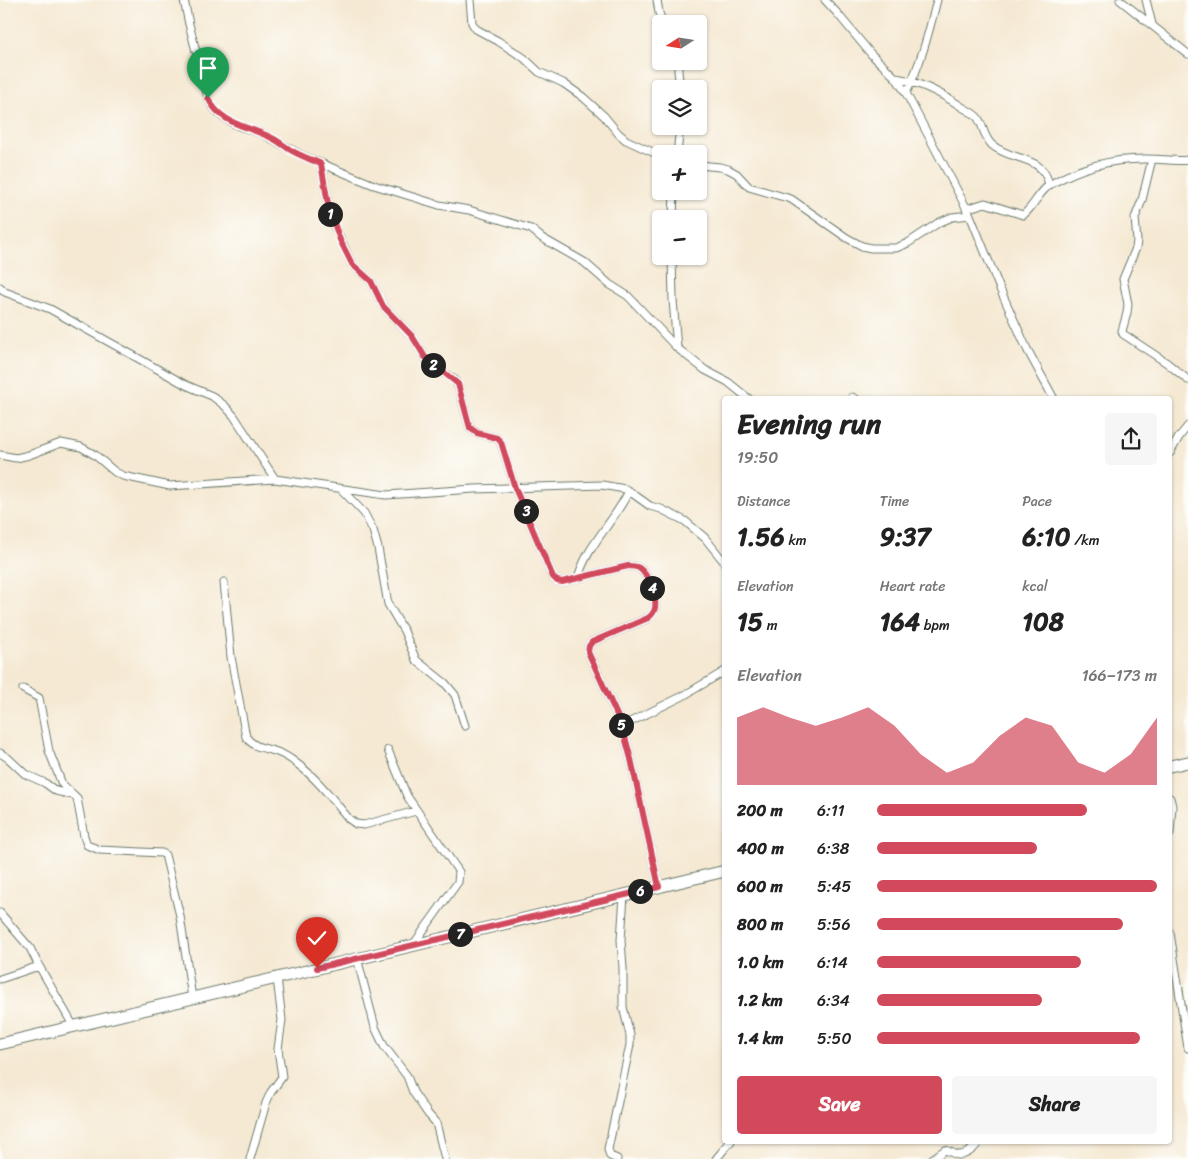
<!DOCTYPE html>
<html lang="en">
<head>
<meta charset="utf-8">
<style>
	body { margin:0; font-family:Sriracha,sans-serif; background:#f6f6f6; color:#222; height:100vh; display:flex; flex-direction:column; font-size:19px; white-space:nowrap }
	* { box-sizing:border-box; margin:0 }
	p { font-size:16px; color:#767676 }
	.icon { flex:none; width:28px; height:28px; fill:none; stroke:currentColor; stroke-width:2; stroke-linecap:round; stroke-linejoin:round }
	.map { position:relative; flex:1; overflow:hidden }
	.panel { position:absolute; left:722px; top:396px; width:450px; height:748px; display:flex; flex-direction:column; background:#fff; border-radius:5px; box-shadow:0 1px 4px #0004 }
	.panel>* { flex:none }
	.needle { width:32px; rotate:258deg }
	.fabs { position:absolute; left:652px; top:15px; display:grid; gap:10px }
	.fabs a { display:grid; place-items:center; width:55px; height:55px; border-radius:5px; background:#fff; box-shadow:0 1px 4px #0004; font-size:25px }
	.pin { position:absolute; display:grid; place-items:center; width:42px; height:42px; color:#fff; margin:-51px -21px; border-radius:50% 50% 50% 0; rotate:-45deg; box-shadow:0 0 5px #0007 }
	.pin .icon { rotate:45deg }
	.km { position:absolute; width:25px; height:25px; margin:-12px; border-radius:50%; background:#222; color:#fff; font-size:14px; line-height:25px; text-align:center }
	.round { display:grid; place-items:center; flex:none; width:52px; height:52px; border-radius:5px; background:#f6f6f6 }
	.overview { display:flex; align-items:center; justify-content:space-between; height:85px; padding:0 15px }
	h1 { font-size:28px; font-weight:700; line-height:38px }
	.metrics { display:grid; grid-template-columns:repeat(3,1fr); gap:8px; height:85px; padding:5px 15px }
	.metrics div { display:grid; align-content:center }
	.metrics b { font-size:25px; font-weight:700 }
	.metrics small { font-size:14px; font-weight:400 }
	.metrics p { font-size:14px }
	.chart { height:140px; padding:10px 15px }
	.chart p { display:flex; justify-content:space-between }
	.chart svg { width:100%; height:90px; margin-top:5px; fill:#d1495b; opacity:.7 }
	.action { display:flex; gap:10px; margin-top:auto; padding:10px 15px }
	.action a { flex:1; height:58px; border-radius:5px; background:#d1495b; color:#fff; font-size:20px; font-weight:700; line-height:58px; text-align:center }
	.action a+a { background:#f6f6f6; color:#222 }
	ul { padding:0 15px; list-style:none; font-size:16px }
	li { display:grid; grid-template-columns:80px 60px 1fr; align-items:center; height:38px }
	li i { height:12px; border-radius:6px; background:#d1495b }
	.map>svg:first-child { display:block }
	.lines { fill:none; stroke-linecap:round; stroke-linejoin:round }
	.minor-casing { stroke:#6a796c; stroke-width:9 }
	.primary-casing { stroke:#6a796c; stroke-width:13 }
	.minor { stroke:#fff; stroke-width:7 }
	.primary { stroke:#fff; stroke-width:11 }
	.route-casing { stroke:#fff; stroke-width:10 }
	.route { stroke:#d1495b; stroke-width:6 }
</style>
</head>
<body>
<div class="map">
<svg width="1188" height="1159" viewBox="0 0 1188 1159">
	<rect width="100%" height="100%" fill="#fdfcf7"/>
	<filter id="ink" filterUnits="userSpaceOnUse"><feTurbulence type="fractalNoise" baseFrequency=".02" numOctaves="2"/><feDisplacementMap in="SourceGraphic" scale="10" xChannelSelector="R" yChannelSelector="G"/><feConvolveMatrix kernelMatrix="1 2 1 2 8 2 1 2 1" color-interpolation-filters="sRGB"/></filter>
	<filter id="wash" filterUnits="userSpaceOnUse"><feTurbulence type="fractalNoise" baseFrequency=".0096" numOctaves="4" result="noise"/><feDisplacementMap in="SourceGraphic" scale="20" xChannelSelector="R" yChannelSelector="G"/><feGaussianBlur stdDeviation="1.12" result="paint"/><feColorMatrix in="noise" values="0 0 0 0 0 0 0 0 0 0 0 0 0 0 0 0 0 1.4 0 .05"/><feComposite in="paint" operator="in"/></filter>
	<g filter="url(#wash)">
		<rect width="100%" height="100%" fill="#f5e9d3"/>
	</g>
	<g filter="url(#ink)">
		<g class="lines">
			<defs>
				<path id="minor" d="M184,0l5,24 19,74 4,8 8,9 16,10 27,9 40,22 71,29 65,20 30,5 62,19 11,9 42,24 25,22 19,12 49,52 28,22 23,12 21,17
					M470,0l2,23 4,6 22,12 26,17 15,14 24,11 20,14 21,19 14,17 8,7 35,16
					M657,0l2,13 4,11
					M825,0l12,13 34,41 25,24 10,15 64,122 30,74 27,60 27,50
					M1120,0l68,54
					M1146,0l6,24
					M678,61v10l2,18
					M896,78c24,4 45,15 66,29 5,3 12,6 16,11 6,9 5,18 14,27 20,17 51,9 57,40
					M906,93c15,-29 23,-62 31,-93
					M677,154l3,-28
					M1152,159l-10,41 -7,18 2,23 -1,7 -13,31 5,25 -1,9 -5,18 1,3 44,29 21,17
					M321,163l8,46 5,16 18,39 19,17 12,25 29,30 13,21 7,8 23,15 4,8 11,40 7,5 20,5 4,5 14,45 38,89 4,4 5,1 66,-16c4,0 7,0 11,2 10,7 18,29 16,40 -1,5 -3,7 -7,10l-56,24 -3,4 -1,6 34,74 9,33 28,128
					M699,165l21,2 8,2 9,5 12,13 42,12 56,39 15,8 9,2h25l12,-5 30,-20 14,-6 18,-2
					M966,209l19,-6 38,12c11,-8 16,-24 28,-31 31,-18 63,-26 99,-25 13,0 25,3 38,1
					M673,219l1,-28
					M672,256l1,44 4,48
					M0,287l5,5 45,17 136,76 26,11 13,10 9,10 41,63
					M852,397l4,2
					M1170,453l9,-16 9,-11
					M0,455l16,3 13,-3 32,-12 20,4 14,8 20,17 8,4 47,10 105,-7 111,16 88,-6 128,-4 23,4 4,2 21,15 11,3 24,12 20,17 20,25
					M341,489l23,24 9,17 5,18 10,56 16,27 12,29 29,23 10,12 10,31
					M578,578c9,-33 36,-56 51,-87
					M224,582l7,75 15,80c9,12 18,10 31,15 6,2 14,7 19,11 21,15 37,37 53,56l7,5 8,1 52,-14
					M23,689l16,9 10,53 13,33 15,14 7,38 3,9 13,5 62,3 3,2 15,61 12,82
					M622,726l61,-30 42,-25
					M388,750l19,46 52,76 -1,10 -45,63
					M0,753l8,5 17,16 20,9 11,8 17,4
					M1170,798l2,8 -2,28
					M0,913l30,35 9,18 -39,13
					M1170,933l18,115
					M357,958l18,69 9,19 23,30 6,16 15,22 8,9 9,36
					M39,966l35,61
					M250,1159l16,-56 5,-11 11,-15 -4,-28 4,-29 -5,-42
					M617,1159l-7,-3 -2,-7 22,-104v-10l-7,-28v-39l-2,-28 3,-45
					M716,1159l15,-18
					M932,1159l13,-9c5,1 8,4 13,5 7,1 18,-7 21,-14"/>
				<path id="primary" d="M1170,766l18,-4
					M0,1044l725,-173"/>
			</defs>
			<!-- minor casing -->
			<use href="#minor" class="minor-casing"/>
			<!-- primary casing -->
			<use href="#primary" class="primary-casing"/>
			<!-- minor -->
			<use href="#minor" class="minor"/>
			<!-- primary -->
			<use href="#primary" class="primary"/>
		</g>
	</g>
	<g class="lines" filter="url(#ink)">
		<defs>
			<path id="route" d="M208,98c13,27 40,28 64,40 6,3 11,7 17,11 9,6 21,10 32,15l8,45 11,31 12,24 19,17 12,25 29,30 13,21 33,27 12,44 7,5 20,5 4,4 14,46 38,89 4,4 5,1 66,-16c4,0 7,0 11,2 10,7 18,29 16,40 -1,5 -3,7 -7,10l-56,24 -3,4 -1,6 34,74 9,33 28,128 -342,81"/>
		</defs>
		<!-- route casing -->
		<use href="#route" class="route-casing"/>
		<!-- route -->
		<use href="#route" class="route"/>
	</g>
</svg>
<div class="fabs">
<a><svg class="needle" viewBox="-14 -14 28 28"><path d="M0-13l5 13h-10z" fill="#e53935"/><path d="M0 13l5-13h-10z" fill="#767676"/></svg></a>
<a><svg class="icon" aria-label="layers" viewBox="0 0 24 24"><path d="M12 4l9 5-9 5-9-5zM3 14l9 5 9-5"/></svg></a>
<a>+</a>
<a>−</a>
</div>
<div class="pin" style="left:208px;top:98px;background:#1e9e55"><svg class="icon" aria-label="arrive" viewBox="0 0 24 24"><path d="M6 21V4h12l-3 4 3 4H6"/></svg></div>
<div class="pin" style="left:317px;top:968px;background:#d93025"><svg class="icon" aria-label="check" viewBox="0 0 24 24"><path d="M5 12l5 5 9-10"/></svg></div>
<b class="km" style="left:330px;top:214px">1</b>
<b class="km" style="left:433px;top:365px">2</b>
<b class="km" style="left:526px;top:511px">3</b>
<b class="km" style="left:652px;top:588px">4</b>
<b class="km" style="left:621px;top:725px">5</b>
<b class="km" style="left:640px;top:891px">6</b>
<b class="km" style="left:460px;top:934px">7</b>
<section class="panel">
<div class="overview"><div><h1>Evening run</h1><p>19:50</p></div><a class="round"><svg class="icon" aria-label="share" viewBox="0 0 24 24"><path d="M12 15V3M7 8l5-5 5 5M5 13v7h14v-7"/></svg></a></div>
<div class="metrics">
<div><p>Distance</p><b>1.56<small> km</small></b></div>
<div><p>Time</p><b>9:37</b></div>
<div><p>Pace</p><b>6:10<small> /km</small></b></div>
</div>
<div class="metrics">
<div><p>Elevation</p><b>15<small> m</small></b></div>
<div><p>Heart rate</p><b>164<small> bpm</small></b></div>
<div><p>kcal</p><b>108</b></div>
</div>
<div class="chart"><p><span>Elevation</span>166–173 m</p>
<svg viewBox="0 0 160 44" preserveAspectRatio="none"><path d="M0 44V11L10 6L20 11L30 15L40 11L50 6L60 15L70 29L80 38L90 33L100 20L110 11L120 15L130 33L140 38L150 29L160 11V44z"/></svg>
</div>
<ul>
<li><b>200 m</b>6:11<i style="width:75%"></i></li>
<li><b>400 m</b>6:38<i style="width:57%"></i></li>
<li><b>600 m</b>5:45<i style="width:100%"></i></li>
<li><b>800 m</b>5:56<i style="width:88%"></i></li>
<li><b>1.0 km</b>6:14<i style="width:73%"></i></li>
<li><b>1.2 km</b>6:34<i style="width:59%"></i></li>
<li><b>1.4 km</b>5:50<i style="width:94%"></i></li>
</ul>
<div class="action"><a>Save</a><a>Share</a></div>
</section>
</div>
</body>
</html>
